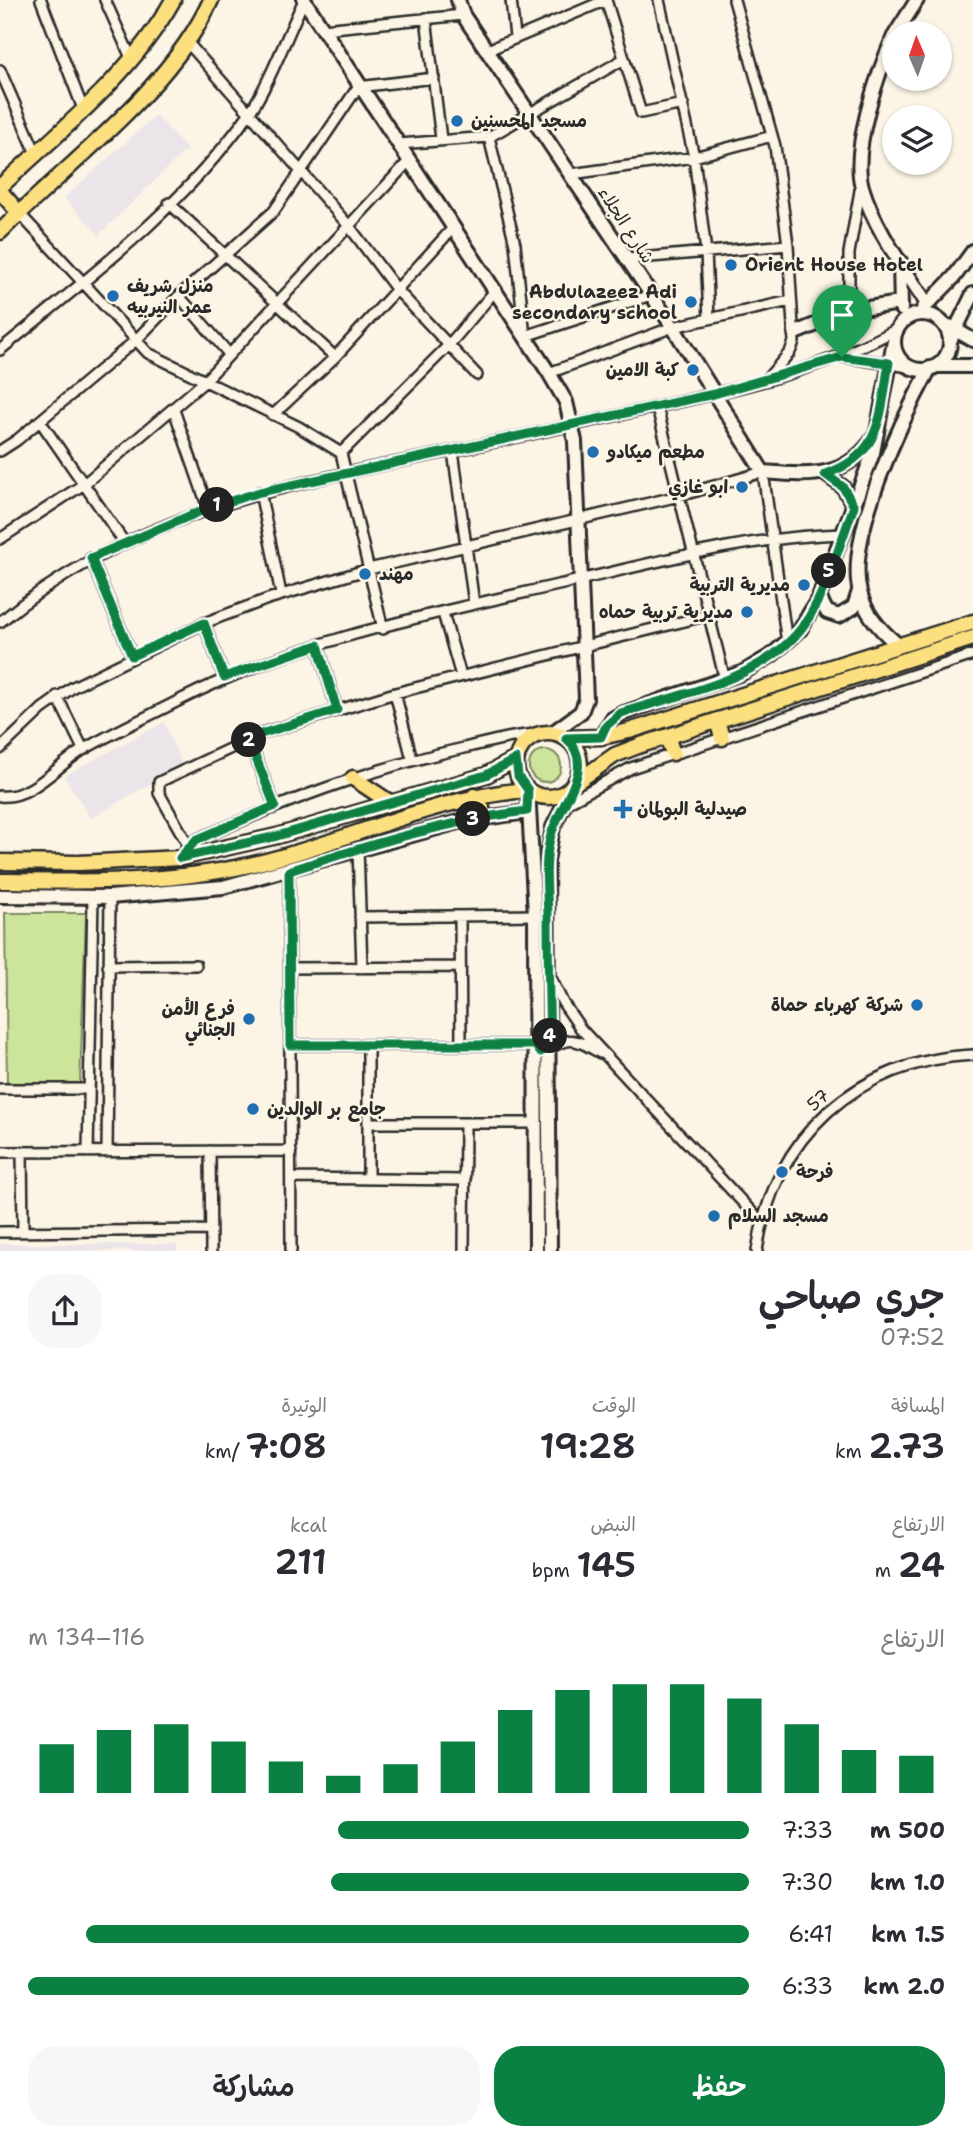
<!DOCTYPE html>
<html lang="ar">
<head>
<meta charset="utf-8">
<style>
	body { margin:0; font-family:"Shantell Sans","Playpen Sans Arabic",sans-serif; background:#f7f7f7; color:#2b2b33; direction:rtl; height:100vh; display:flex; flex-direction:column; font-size:26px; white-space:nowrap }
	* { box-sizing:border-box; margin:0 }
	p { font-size:23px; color:#7c7c81 }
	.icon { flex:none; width:38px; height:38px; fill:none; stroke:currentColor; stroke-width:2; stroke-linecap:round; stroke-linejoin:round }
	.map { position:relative; height:1251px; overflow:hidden; direction:ltr }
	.sheet { display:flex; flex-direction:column; background:#fff; flex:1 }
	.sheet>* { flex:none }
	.needle { width:46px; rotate:358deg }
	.buttons { position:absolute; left:882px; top:21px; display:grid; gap:14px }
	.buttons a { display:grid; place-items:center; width:70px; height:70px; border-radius:50%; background:#fff; box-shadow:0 2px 5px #0004; font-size:35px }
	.pin { position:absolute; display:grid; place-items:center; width:60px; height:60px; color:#fff; margin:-72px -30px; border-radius:50% 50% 50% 0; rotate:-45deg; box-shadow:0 0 7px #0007 }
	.pin .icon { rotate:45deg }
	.km { position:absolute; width:35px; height:35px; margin:-18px; border-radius:50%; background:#222; color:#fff; font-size:19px; line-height:35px; text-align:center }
	.round { display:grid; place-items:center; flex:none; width:74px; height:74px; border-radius:28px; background:#f7f7f7 }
	.summary { display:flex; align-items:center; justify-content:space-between; height:119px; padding:0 28px }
	h1 { font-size:38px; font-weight:600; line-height:52px }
	.metrics { display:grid; grid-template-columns:repeat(3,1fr); gap:10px; height:119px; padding:7px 28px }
	.metrics div { display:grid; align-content:center }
	.metrics b { font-size:35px; font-weight:600 }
	.metrics small { font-size:19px; font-weight:400 }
	.metrics p { font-size:19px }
	.chart { height:196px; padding:14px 28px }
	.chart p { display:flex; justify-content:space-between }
	.chart svg { width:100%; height:126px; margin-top:7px; stroke:#0b8043; stroke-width:6 }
	.button { display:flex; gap:14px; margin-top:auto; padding:14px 28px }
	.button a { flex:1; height:80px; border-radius:28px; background:#0b8043; color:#fff; font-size:28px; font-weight:600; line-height:80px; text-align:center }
	.button a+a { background:#f7f7f7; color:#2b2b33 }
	ul { padding:0 28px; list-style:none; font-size:23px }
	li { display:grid; grid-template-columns:112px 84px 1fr; align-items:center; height:52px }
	li i { height:18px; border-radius:9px; background:#0b8043 }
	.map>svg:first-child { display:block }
	.built { fill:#ebe5e9 }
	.green { fill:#cce59b; stroke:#7c8863; stroke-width:2 }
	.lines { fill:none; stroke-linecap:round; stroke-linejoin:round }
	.street-casing { stroke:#2b2b2b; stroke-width:14 }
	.secondary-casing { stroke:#2b2b2b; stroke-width:18 }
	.primary-casing { stroke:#2b2b2b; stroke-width:19 }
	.street { stroke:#fcf5e5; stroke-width:9 }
	.secondary { stroke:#fcf5e5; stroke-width:12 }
	.primary { stroke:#fce080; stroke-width:14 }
	.route-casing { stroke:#fff; stroke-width:14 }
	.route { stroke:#0b8043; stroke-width:9 }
	.poi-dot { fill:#1f6fb2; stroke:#fcf5e5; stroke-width:2.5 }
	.labels { text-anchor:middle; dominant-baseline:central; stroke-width:5; stroke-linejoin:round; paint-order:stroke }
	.poi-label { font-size:18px; font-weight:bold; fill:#2b2b2b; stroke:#fcf5e5; text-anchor:start }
	.street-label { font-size:18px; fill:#2b2b2b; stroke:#fcf5e5 }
</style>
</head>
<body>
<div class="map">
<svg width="973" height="1251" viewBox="0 0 973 1251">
	<rect width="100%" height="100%" fill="#fcf5e5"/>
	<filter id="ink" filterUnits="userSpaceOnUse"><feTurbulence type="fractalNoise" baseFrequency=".0143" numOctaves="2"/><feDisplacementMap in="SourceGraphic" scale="14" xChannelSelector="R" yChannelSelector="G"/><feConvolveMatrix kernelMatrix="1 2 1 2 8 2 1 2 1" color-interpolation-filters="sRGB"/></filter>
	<g filter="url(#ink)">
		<!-- built -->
		<path class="built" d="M156,115l31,34 -88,86 -35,-37z
			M164,722l20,47 -49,23 -44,27 -27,-43z
			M0,1244h177v7h-177z"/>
		<!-- green -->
		<path class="green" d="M529 766a16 16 0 1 1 32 0a16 16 0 1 1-32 0Z
			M5,913h81l-6,171 -73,2z"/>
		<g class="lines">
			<defs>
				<path id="street" d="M41,0l42,109
					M105,0l27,60
					M511,0l4,37
					M606,0l35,113 42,-9
					M734,0l41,146 13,99 6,97 -4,10 -23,27
					M426,18l15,121
					M323,29l140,-14
					M188,43l161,183 48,64 80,85
					M488,50l118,-50
					M0,70l36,83
					M489,137l26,107 10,92 126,-41
					M399,144l90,-7 135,-78
					M571,174l123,-17 78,-21
					M169,203l166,154
					M19,213l129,140 151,74 42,26 42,176
					M628,259l160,-14
					M179,296l50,58
					M849,311v-58l12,-68
					M709,319l81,-18
					M0,350c87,-71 182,-142 248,-235 20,-28 40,-82 56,-115
					M844,357l65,10
					M549,373l124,-46 36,-8 -3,-67 -12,-95 -35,-157
					M657,407l68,273
					M174,410l34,98
					M273,415l62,-58 118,-129
					M40,421l84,121
					M0,451l17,-11 119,-100 43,-44 95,-85 84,-124 76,-9
					M453,451l21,153
					M341,453l107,-107 46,-54
					M260,492l21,102
					M0,539l84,-55 120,-102 205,-221
					M91,558l41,98
					M443,613l18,63
					M0,622c125,-104 273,-135 428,-166 78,-16 156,-33 233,-50 81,-18 163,-37 236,-77
					M204,623l20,54
					M318,645l19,65
					M395,693l17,66
					M57,696l26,53
					M248,738l27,68
					M0,749l42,-40 31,-22 131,-64 64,-24 101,-30 310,-73 84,-24 24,171
					M0,796c32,4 60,-34 86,-48 30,-17 63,-32 94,-48 115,-59 252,-86 378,-115 96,-22 185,-48 285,-51
					M563,805l68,-37 342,-113
					M188,845l-29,-52v-11l104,-49 132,-40 314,-78
					M186,848l10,-8c86,-37 172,-71 264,-91 26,-6 52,-14 79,-15
					M358,848l4,120
					M289,871l2,380
					M460,916l1,129
					M360,917l175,-2
					M108,966l88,-1
					M290,968l170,-1
					M550,976l13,27 18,26 181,194
					M290,1045h245l2,5 7,2c25,-17 31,-14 56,1
					M0,1089h89
					M368,1123h169
					M210,1151l1,100
					M0,1152l291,-1
					M22,1152l1,80
					M88,1152l5,-255
					M107,1152l3,-255
					M291,1178l174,2
					M368,1179v-134
					M0,1232l211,-2
					M464,1251l1,-128
					M757,1251c16,-115 101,-191 216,-196"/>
				<path id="secondary" d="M304,0l245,373 17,29 9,39 11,258 -5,13 -29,21
					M458,0l5,15 210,312 90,145c49,4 84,8 114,-39
					M896,33l21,-33
					M894,36c-16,37 -43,112 -32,151 12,41 42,81 65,117
					M900,261l1,48
					M923,309l31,-32 19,-26
					M894 342a28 28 0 1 1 56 0a28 28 0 1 1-56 0Z
					M949,326l24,14
					M795,333l54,-22 51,-8
					M950,341l23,-47
					M936,366h37
					M825,474l18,13 11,19
					M819,597l8,15 12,4 15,-9 5,-16
					M897,644c-17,-14 -32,-31 -37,-52 -15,-55 43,-174 70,-224
					M601,737l11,-18 9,-5 121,-41 30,-18 28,-25 19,-33 54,-144 21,-112
					M528,790l7,125 1,336
					M0,896l110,1 113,-10 239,-66 65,-9
					M550,1251l-3,-390 6,-34 22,-44"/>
				<path id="primary" d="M0,187c62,-58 131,-112 173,-187
					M0,191l19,22
					M0,232c68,-69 171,-143 211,-232
					M717,720l5,18
					M516 765a32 32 0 1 1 64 0a32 32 0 1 1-64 0Z
					M667,737l6,16
					M566,738l35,-1 28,-6 344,-109
					M353,778l38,25
					M575,783l40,-28 26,-10 332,-107
					M474,796l8,12 -4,10
					M0,862l79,1 101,-5 97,-22 209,-61 30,-16
					M0,881c90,1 178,3 266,-20 88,-22 169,-64 262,-71"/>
			</defs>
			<!-- street casing -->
			<use href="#street" class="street-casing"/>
			<!-- secondary casing -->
			<use href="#secondary" class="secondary-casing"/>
			<!-- primary casing -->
			<use href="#primary" class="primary-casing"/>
			<!-- street -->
			<use href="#street" class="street"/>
			<!-- secondary -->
			<use href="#secondary" class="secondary"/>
			<!-- primary -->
			<use href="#primary" class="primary"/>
		</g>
	</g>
	<g class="lines" filter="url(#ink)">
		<defs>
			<path id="route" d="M842,357l47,6c-9,51 -6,92 -64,111l18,13 11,19c-13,35 -24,73 -42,106 -35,66 -126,80 -191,101l-15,13 -5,11 -35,1c33,30 -9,67 -16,101 -6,24 -3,50 -2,75 0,45 1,89 2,134l-10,4 -5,-7h-245l-1,-174c77,-25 156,-50 238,-60l1,-21 -10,-14 -2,-17 -30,16 -209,61 -97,22 16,-18 79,-34 -27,-68 89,-28 -19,-65 -94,32 -20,-54 -72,33 -41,-98 117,-50 52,-16 454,-98z"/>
		</defs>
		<!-- route casing -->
		<use href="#route" class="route-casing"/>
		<!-- route -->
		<use href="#route" class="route"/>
	</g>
	<!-- markers -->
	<g class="poi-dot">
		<circle cx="457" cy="121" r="7"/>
		<circle cx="731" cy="265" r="7"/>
		<circle cx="113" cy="296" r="7"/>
		<circle cx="691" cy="302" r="7"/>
		<circle cx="693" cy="370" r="7"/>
		<circle cx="593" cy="452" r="7"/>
		<circle cx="742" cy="487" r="7"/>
		<circle cx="365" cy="574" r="7"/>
		<circle cx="804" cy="585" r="7"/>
		<circle cx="747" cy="612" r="7"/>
		<path d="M619.5 798.5h7v7h7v7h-7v7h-7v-7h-7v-7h7z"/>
		<circle cx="917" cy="1005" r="7"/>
		<circle cx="249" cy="1019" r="7"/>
		<circle cx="253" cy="1109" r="7"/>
		<circle cx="782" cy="1172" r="7"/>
		<circle cx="714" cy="1216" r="7"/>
	</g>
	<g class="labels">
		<!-- poi labels -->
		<g class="poi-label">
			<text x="471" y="121">مسجد المحسنين</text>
			<text x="745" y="265">Orient House Hotel</text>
			<text x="127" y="286">منزل شريف<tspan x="127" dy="21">عمر النيربيه</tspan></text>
			<text x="677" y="292" text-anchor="end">Abdulazeez Adi<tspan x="677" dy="21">secondary school</tspan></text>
			<text x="679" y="370" text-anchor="end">كبة الامين</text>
			<text x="607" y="452">مطعم ميكادو</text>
			<text x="728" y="487" text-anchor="end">ابو غازي</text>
			<text x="379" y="574">مهند</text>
			<text x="790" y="585" text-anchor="end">مديرية التربية</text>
			<text x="733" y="612" text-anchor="end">مديرية تربية حماه</text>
			<text x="637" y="809">صيدلية البولمان</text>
			<text x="903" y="1005" text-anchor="end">شركة كهرباء حماة</text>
			<text x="235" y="1009" text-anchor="end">فرع الأمن<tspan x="235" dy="21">الجنائي</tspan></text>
			<text x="267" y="1109">جامع بر الوالدين</text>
			<text x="796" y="1172">فرحة</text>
			<text x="728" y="1216">مسجد السلام</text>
		</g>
		<!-- street labels -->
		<g class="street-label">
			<text transform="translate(626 225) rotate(57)">شارع الجلاء</text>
			<text transform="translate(818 1100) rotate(-40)">57</text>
		</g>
	</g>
</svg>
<div class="buttons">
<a><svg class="needle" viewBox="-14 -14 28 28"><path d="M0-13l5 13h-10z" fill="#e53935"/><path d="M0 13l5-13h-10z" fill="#7c7c81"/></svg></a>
<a><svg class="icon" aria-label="layers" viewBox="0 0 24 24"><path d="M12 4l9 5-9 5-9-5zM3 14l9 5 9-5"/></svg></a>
</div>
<div class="pin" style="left:842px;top:357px;background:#1e9e55"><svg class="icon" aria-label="arrive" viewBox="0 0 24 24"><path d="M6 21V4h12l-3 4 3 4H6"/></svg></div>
<b class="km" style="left:217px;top:505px">1</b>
<b class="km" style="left:249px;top:740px">2</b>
<b class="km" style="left:473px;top:819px">3</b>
<b class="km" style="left:550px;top:1036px">4</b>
<b class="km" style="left:829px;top:571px">5</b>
</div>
<section class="sheet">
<div class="summary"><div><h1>جري صباحي</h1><p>07:52</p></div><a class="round"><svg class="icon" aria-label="share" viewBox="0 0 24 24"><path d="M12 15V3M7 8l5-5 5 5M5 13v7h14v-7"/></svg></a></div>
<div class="metrics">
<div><p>المسافة</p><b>2.73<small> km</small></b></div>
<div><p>الوقت</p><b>19:28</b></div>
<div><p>الوتيرة</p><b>7:08<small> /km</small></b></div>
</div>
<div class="metrics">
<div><p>الارتفاع</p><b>24<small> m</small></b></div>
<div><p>النبض</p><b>145<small> bpm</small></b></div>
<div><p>kcal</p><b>211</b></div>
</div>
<div class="chart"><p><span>الارتفاع</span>116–134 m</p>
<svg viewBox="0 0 160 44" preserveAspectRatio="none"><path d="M5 44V27M15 44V22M25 44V20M35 44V26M45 44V33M55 44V38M65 44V34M75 44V26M85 44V15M95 44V8M105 44V6M115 44V6M125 44V11M135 44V20M145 44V29M155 44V31"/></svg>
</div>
<ul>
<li><b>500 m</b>7:33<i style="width:57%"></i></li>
<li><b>1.0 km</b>7:30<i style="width:58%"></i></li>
<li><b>1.5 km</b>6:41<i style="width:92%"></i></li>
<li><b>2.0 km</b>6:33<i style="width:100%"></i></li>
</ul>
<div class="button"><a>حفظ</a><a>مشاركة</a></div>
</section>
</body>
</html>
